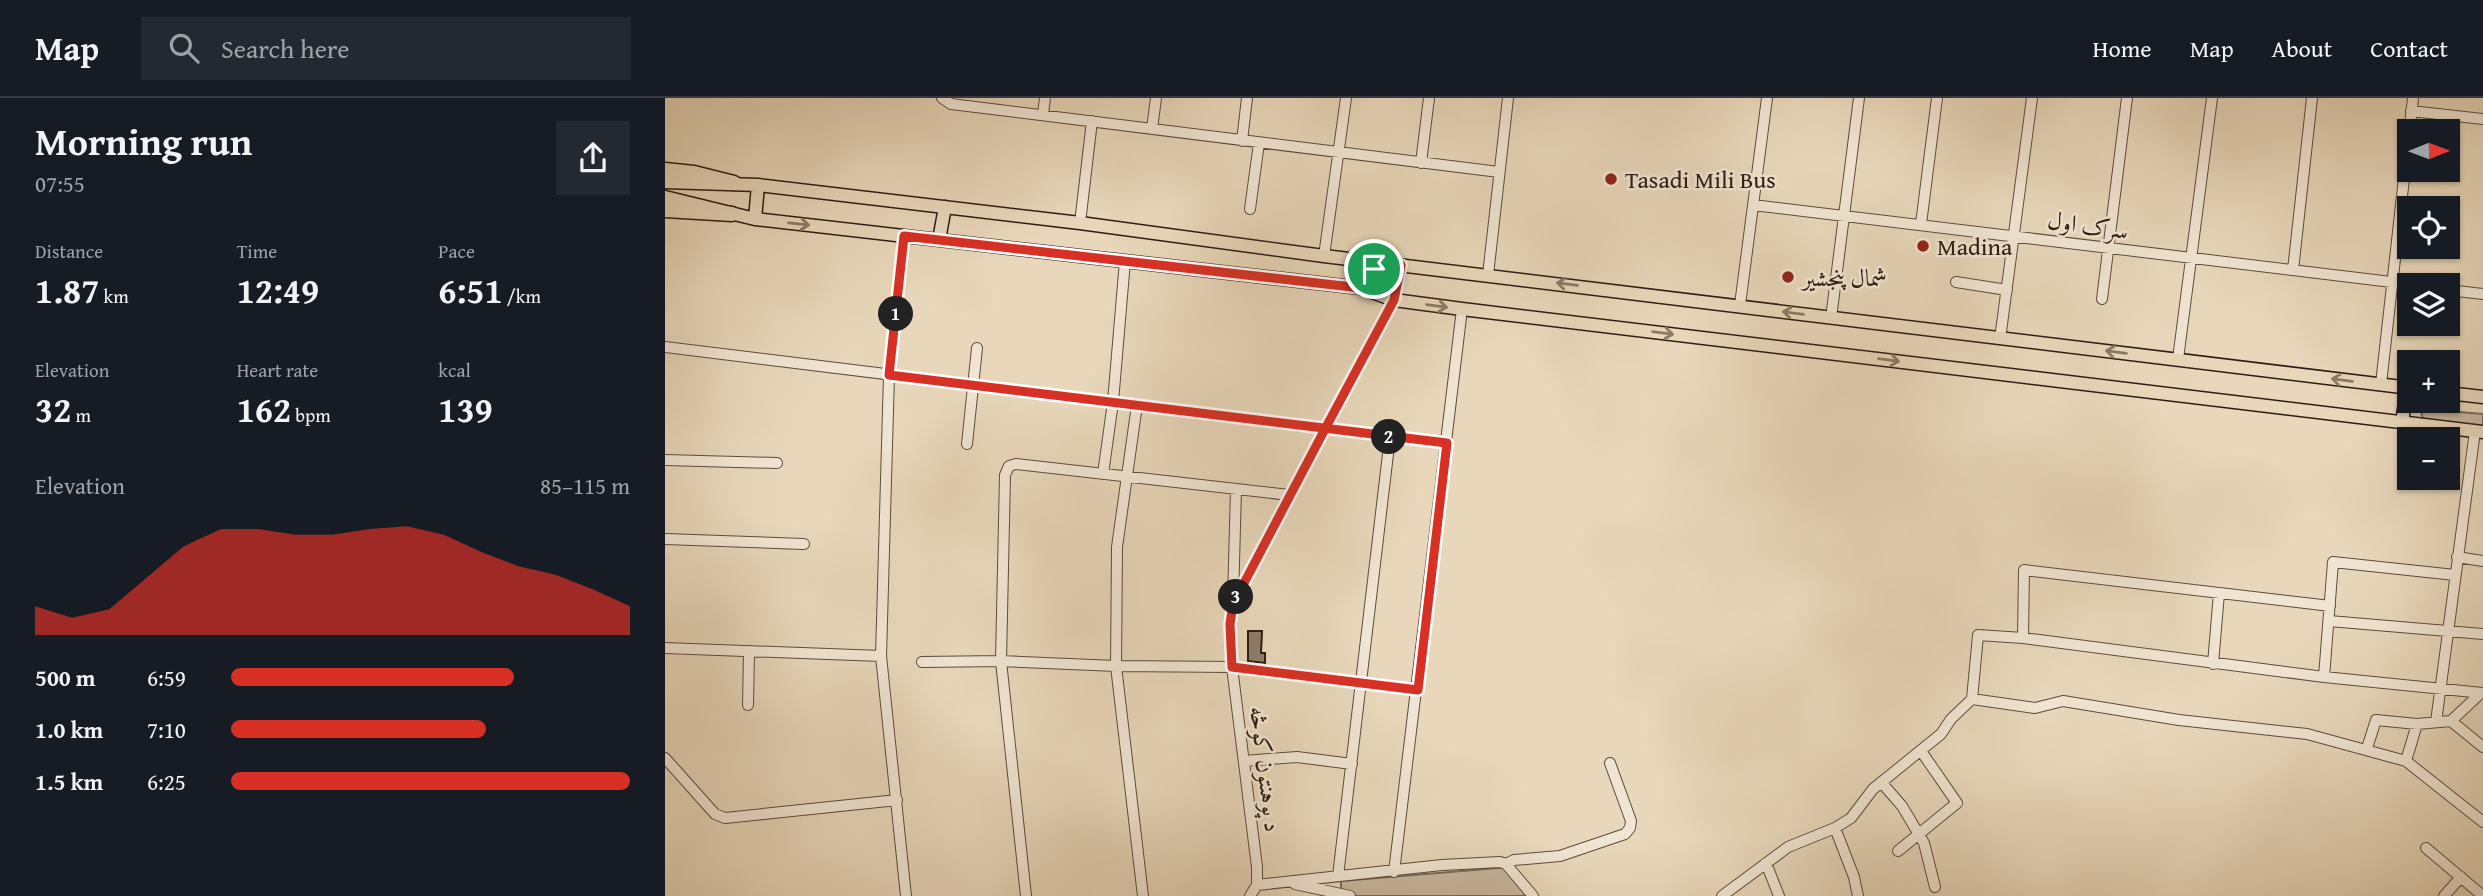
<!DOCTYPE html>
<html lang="en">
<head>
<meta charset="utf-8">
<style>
	body { margin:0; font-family:"Gentium Book Plus",Amiri,serif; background:#242831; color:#f1f3f6; height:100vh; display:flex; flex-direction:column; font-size:26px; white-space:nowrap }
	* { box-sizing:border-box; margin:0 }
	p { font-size:23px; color:#9ea1a6 }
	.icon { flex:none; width:38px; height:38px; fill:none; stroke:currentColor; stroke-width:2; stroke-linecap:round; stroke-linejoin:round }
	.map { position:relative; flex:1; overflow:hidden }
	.sheet { display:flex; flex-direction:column; background:#171b24; width:665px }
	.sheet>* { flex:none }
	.needle { width:46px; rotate:89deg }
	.tools { position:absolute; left:1732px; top:21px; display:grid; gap:14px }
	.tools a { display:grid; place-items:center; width:63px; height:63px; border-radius:0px; background:#171b24; box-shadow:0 2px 5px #0004; font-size:35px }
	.pin { position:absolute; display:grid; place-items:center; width:60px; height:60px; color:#fff; margin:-30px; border:4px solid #fff; border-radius:50%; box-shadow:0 2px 7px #0007 }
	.km { position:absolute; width:35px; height:35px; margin:-18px; border-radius:50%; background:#222; color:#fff; font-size:19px; line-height:35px; text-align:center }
	.round { display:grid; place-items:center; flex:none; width:74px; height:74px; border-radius:0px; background:#242831 }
	.summary { display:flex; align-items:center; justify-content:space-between; height:119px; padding:0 35px }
	h1 { font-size:38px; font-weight:800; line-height:52px }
	.figures { display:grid; grid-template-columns:repeat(3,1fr); gap:10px; height:119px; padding:7px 35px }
	.figures div { display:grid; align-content:center }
	.figures b { font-size:35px; font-weight:800 }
	.figures small { font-size:19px; font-weight:400 }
	.figures p { font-size:19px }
	.chart { height:196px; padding:14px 35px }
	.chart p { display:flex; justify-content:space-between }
	.chart svg { width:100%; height:126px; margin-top:7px; fill:#d93025; opacity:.7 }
	ul { padding:0 35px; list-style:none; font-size:23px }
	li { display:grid; grid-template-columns:112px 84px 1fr; align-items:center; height:52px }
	li i { height:18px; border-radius:9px; background:#d93025 }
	header { display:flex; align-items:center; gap:42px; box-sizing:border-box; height:98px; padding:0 35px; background:#171b24; border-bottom:2px solid #363941 }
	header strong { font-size:33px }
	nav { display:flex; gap:38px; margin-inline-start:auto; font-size:24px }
	.search { width:490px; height:63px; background:#242831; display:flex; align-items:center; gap:18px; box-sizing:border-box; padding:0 24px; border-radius:0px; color:#9ea1a6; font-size:26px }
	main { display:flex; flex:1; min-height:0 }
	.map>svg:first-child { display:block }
	.green { fill:#c8b79e; stroke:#7a6a58; stroke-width:2 }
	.building { fill:#8e7e6a; stroke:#2c1d13; stroke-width:2 }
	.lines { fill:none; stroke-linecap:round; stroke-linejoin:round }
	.minor-casing { stroke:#5b4c3d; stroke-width:12 }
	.major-casing { stroke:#2c1d13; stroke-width:15 }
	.highway-casing { stroke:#2c1d13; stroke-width:17 }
	.minor { stroke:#f0e5d2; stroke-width:10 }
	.major { stroke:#e8d7ba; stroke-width:12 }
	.highway { stroke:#e8d7ba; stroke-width:14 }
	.oneway { stroke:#8a7a66 }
	.route-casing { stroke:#fff; stroke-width:14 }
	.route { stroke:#d93025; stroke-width:9 }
	.poi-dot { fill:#8f2418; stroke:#f0e5d2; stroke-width:2.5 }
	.labels { text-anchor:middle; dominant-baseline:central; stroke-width:5; stroke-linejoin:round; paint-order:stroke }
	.poi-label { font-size:24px; fill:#2c1d13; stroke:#f0e5d2; text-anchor:start }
	.street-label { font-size:24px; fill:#2c1d13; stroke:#f0e5d2 }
</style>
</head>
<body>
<header>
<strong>Map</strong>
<div class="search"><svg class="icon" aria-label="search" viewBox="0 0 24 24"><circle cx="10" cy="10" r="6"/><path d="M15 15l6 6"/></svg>Search here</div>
<nav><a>Home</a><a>Map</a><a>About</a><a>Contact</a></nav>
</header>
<main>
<section class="sheet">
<div class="summary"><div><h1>Morning run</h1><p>07:55</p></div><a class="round"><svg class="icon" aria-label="share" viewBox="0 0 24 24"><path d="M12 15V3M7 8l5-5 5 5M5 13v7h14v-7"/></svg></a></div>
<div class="figures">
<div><p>Distance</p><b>1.87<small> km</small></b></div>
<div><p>Time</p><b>12:49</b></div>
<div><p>Pace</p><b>6:51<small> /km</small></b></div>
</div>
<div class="figures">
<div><p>Elevation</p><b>32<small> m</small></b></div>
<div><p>Heart rate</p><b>162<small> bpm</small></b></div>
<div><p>kcal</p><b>139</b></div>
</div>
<div class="chart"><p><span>Elevation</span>85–115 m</p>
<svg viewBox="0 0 160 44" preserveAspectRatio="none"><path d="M0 44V34L10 38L20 35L30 24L40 13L50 7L60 7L70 9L80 9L90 7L100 6L110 9L120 15L130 20L140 23L150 28L160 34V44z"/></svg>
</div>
<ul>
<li><b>500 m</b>6:59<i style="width:71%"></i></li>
<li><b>1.0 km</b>7:10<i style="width:64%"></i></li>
<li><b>1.5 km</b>6:25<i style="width:100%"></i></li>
</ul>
</section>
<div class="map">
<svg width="1818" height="798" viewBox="0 0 1818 798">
	<rect width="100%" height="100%" fill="#e8d7ba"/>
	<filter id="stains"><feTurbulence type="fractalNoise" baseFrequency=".00286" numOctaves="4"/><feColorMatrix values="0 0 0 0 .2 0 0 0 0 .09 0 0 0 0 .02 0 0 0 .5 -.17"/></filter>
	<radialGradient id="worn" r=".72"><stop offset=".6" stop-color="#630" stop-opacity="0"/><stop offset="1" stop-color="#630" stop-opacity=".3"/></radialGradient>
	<!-- green -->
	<path class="green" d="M1759,311l59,5v13l-60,-8 -2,-7z
		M833,770h6l23,28h-177l-9,-3v-12z"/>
	<!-- building -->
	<path class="building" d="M583,533h14l-1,22h4v10l-17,-2z"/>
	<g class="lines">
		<defs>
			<path id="minor" d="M277,0l9,6 548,68
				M1746,13l72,8
				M378,16l2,-16
				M487,31l4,-31
				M577,43l5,-43
				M756,65l8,-65
				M1088,107l663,80
				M585,111l9,-66
				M415,125l12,-102
				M1256,126l16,-126
				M239,138l-15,139 -8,281 25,240
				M659,158l22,-158
				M1628,172l19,-172
				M823,177l20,-177
				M1291,184l51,8
				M1783,192l35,4
				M1437,201l25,-201
				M1075,207l27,-207
				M1166,220l28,-220
				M1335,241l32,-241
				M0,249l782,96
				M1513,261l34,-261
				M1716,286l32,-286
				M472,307l-20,142 -1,119 27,230
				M302,346l10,-96
				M0,362l112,3
				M438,376l10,-72 12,-141
				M0,441l139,5
				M1792,459l26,4
				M568,502l3,-111
				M1664,523l154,13
				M1358,540l1,-68 306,36
				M0,550l216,8
				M257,564l79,-1 115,5 116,1 186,23
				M1548,566l6,-71
				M1659,579l9,-115 122,13
				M1307,601l63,9 28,-7 116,19 128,14 99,27 77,61
				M83,607l1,-54
				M1786,623l30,-28
				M1771,624l39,-291
				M1702,650l9,-28 41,4 34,-3 32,26
				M0,660l50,56 10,4 172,-18
				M579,663l53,-4 55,7
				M1741,663l11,-37
				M1216,684l21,24 22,37 11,44
				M1170,730l19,49 4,19
				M1761,750l57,48
				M1233,753l59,-48 -36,-52
				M1101,765l13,33
				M841,766l8,-4 46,-4 65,-22 5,-6 1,-7 -21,-58
				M729,774l68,-563
				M673,778l52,-439
				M630,786l55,12
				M592,787l185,-20 58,-3 6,2 27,32
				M361,798l-25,-235 4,-186 4,-9 7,-2 273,31
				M585,798l7,-11v-18l-25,-200 -2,-43 3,-20 161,-304 7,-35
				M1057,798l66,-49 47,-19 16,-10 22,-29 68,-55 10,-15 21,-20 6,-64 45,3 301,39 159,16
				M1779,798l17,-19"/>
			<path id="major" d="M0,84l93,3 322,38 244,33 1086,132
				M0,99l90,22 606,69 33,12 68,9 1021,123
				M90,121l3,-34
				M274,142l6,-33
				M696,190l12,-7 3,-6 -4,-10 -8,-4
				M1783,295l35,4
				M1737,325l5,-35"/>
			<path id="highway" d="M0,72l29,3 40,10
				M0,112l67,4"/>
		</defs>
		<!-- minor casing -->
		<use href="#minor" class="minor-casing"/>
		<!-- major casing -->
		<use href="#major" class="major-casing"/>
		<!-- highway casing -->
		<use href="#highway" class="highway-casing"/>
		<!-- minor -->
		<use href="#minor" class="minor"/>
		<!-- major -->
		<use href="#major" class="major"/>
		<!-- highway -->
		<use href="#highway" class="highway"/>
	</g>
	<!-- one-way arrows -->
	<defs><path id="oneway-shaft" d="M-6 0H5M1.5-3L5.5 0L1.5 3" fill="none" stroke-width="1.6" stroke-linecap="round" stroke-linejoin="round" transform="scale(1.75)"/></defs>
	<g class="oneway">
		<use href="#oneway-shaft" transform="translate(134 126) rotate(6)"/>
		<use href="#oneway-shaft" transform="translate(902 186) rotate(-173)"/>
		<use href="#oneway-shaft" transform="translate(772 208) rotate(8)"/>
		<use href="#oneway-shaft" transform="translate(1128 215) rotate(-172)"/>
		<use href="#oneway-shaft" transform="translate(998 235) rotate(7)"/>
		<use href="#oneway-shaft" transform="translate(1451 254) rotate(-173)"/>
		<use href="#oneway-shaft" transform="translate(1224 262) rotate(7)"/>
		<use href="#oneway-shaft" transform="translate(1677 282) rotate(-173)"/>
	</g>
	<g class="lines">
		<defs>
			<path id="route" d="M709,171l-1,12 -12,7 -457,-52 -15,139 558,68 -29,247 -186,-23 -2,-43 3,-20 92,-175 69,-129 7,-35 -37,-4 10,8"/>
		</defs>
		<!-- route casing -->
		<use href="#route" class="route-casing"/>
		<!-- route -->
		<use href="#route" class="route"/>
	</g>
	<!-- markers -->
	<g class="poi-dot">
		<circle cx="946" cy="81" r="7"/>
		<circle cx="1258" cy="148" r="7"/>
		<circle cx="1123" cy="179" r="7"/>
	</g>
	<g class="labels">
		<!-- poi labels -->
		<g class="poi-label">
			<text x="960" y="81">Tasadi Mili Bus</text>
			<text x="1272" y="148">Madina</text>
			<text x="1137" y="179">شمال پنجشیر</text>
		</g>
		<!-- street labels -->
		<g class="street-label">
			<text transform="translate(1423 127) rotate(8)">سرک‌ اول</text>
			<text transform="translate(601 671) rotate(83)">د پوهنتون کوڅه</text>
		</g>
	</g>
	<rect width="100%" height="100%" filter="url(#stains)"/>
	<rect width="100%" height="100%" fill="url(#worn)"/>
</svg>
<div class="tools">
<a><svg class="needle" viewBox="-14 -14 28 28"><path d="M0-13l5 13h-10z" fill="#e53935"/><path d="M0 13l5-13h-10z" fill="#9ea1a6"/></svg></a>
<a><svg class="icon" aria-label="locate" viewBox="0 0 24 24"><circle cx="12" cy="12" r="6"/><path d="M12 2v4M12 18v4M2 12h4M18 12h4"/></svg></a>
<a><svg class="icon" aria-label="layers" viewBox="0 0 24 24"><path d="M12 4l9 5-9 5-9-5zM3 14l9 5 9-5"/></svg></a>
<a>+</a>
<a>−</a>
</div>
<div class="pin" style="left:709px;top:171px;background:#1e9e55"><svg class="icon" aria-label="arrive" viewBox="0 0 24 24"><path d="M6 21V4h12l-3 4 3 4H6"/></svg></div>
<b class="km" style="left:231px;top:216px">1</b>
<b class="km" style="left:724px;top:339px">2</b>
<b class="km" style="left:571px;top:499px">3</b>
</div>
</main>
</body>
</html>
